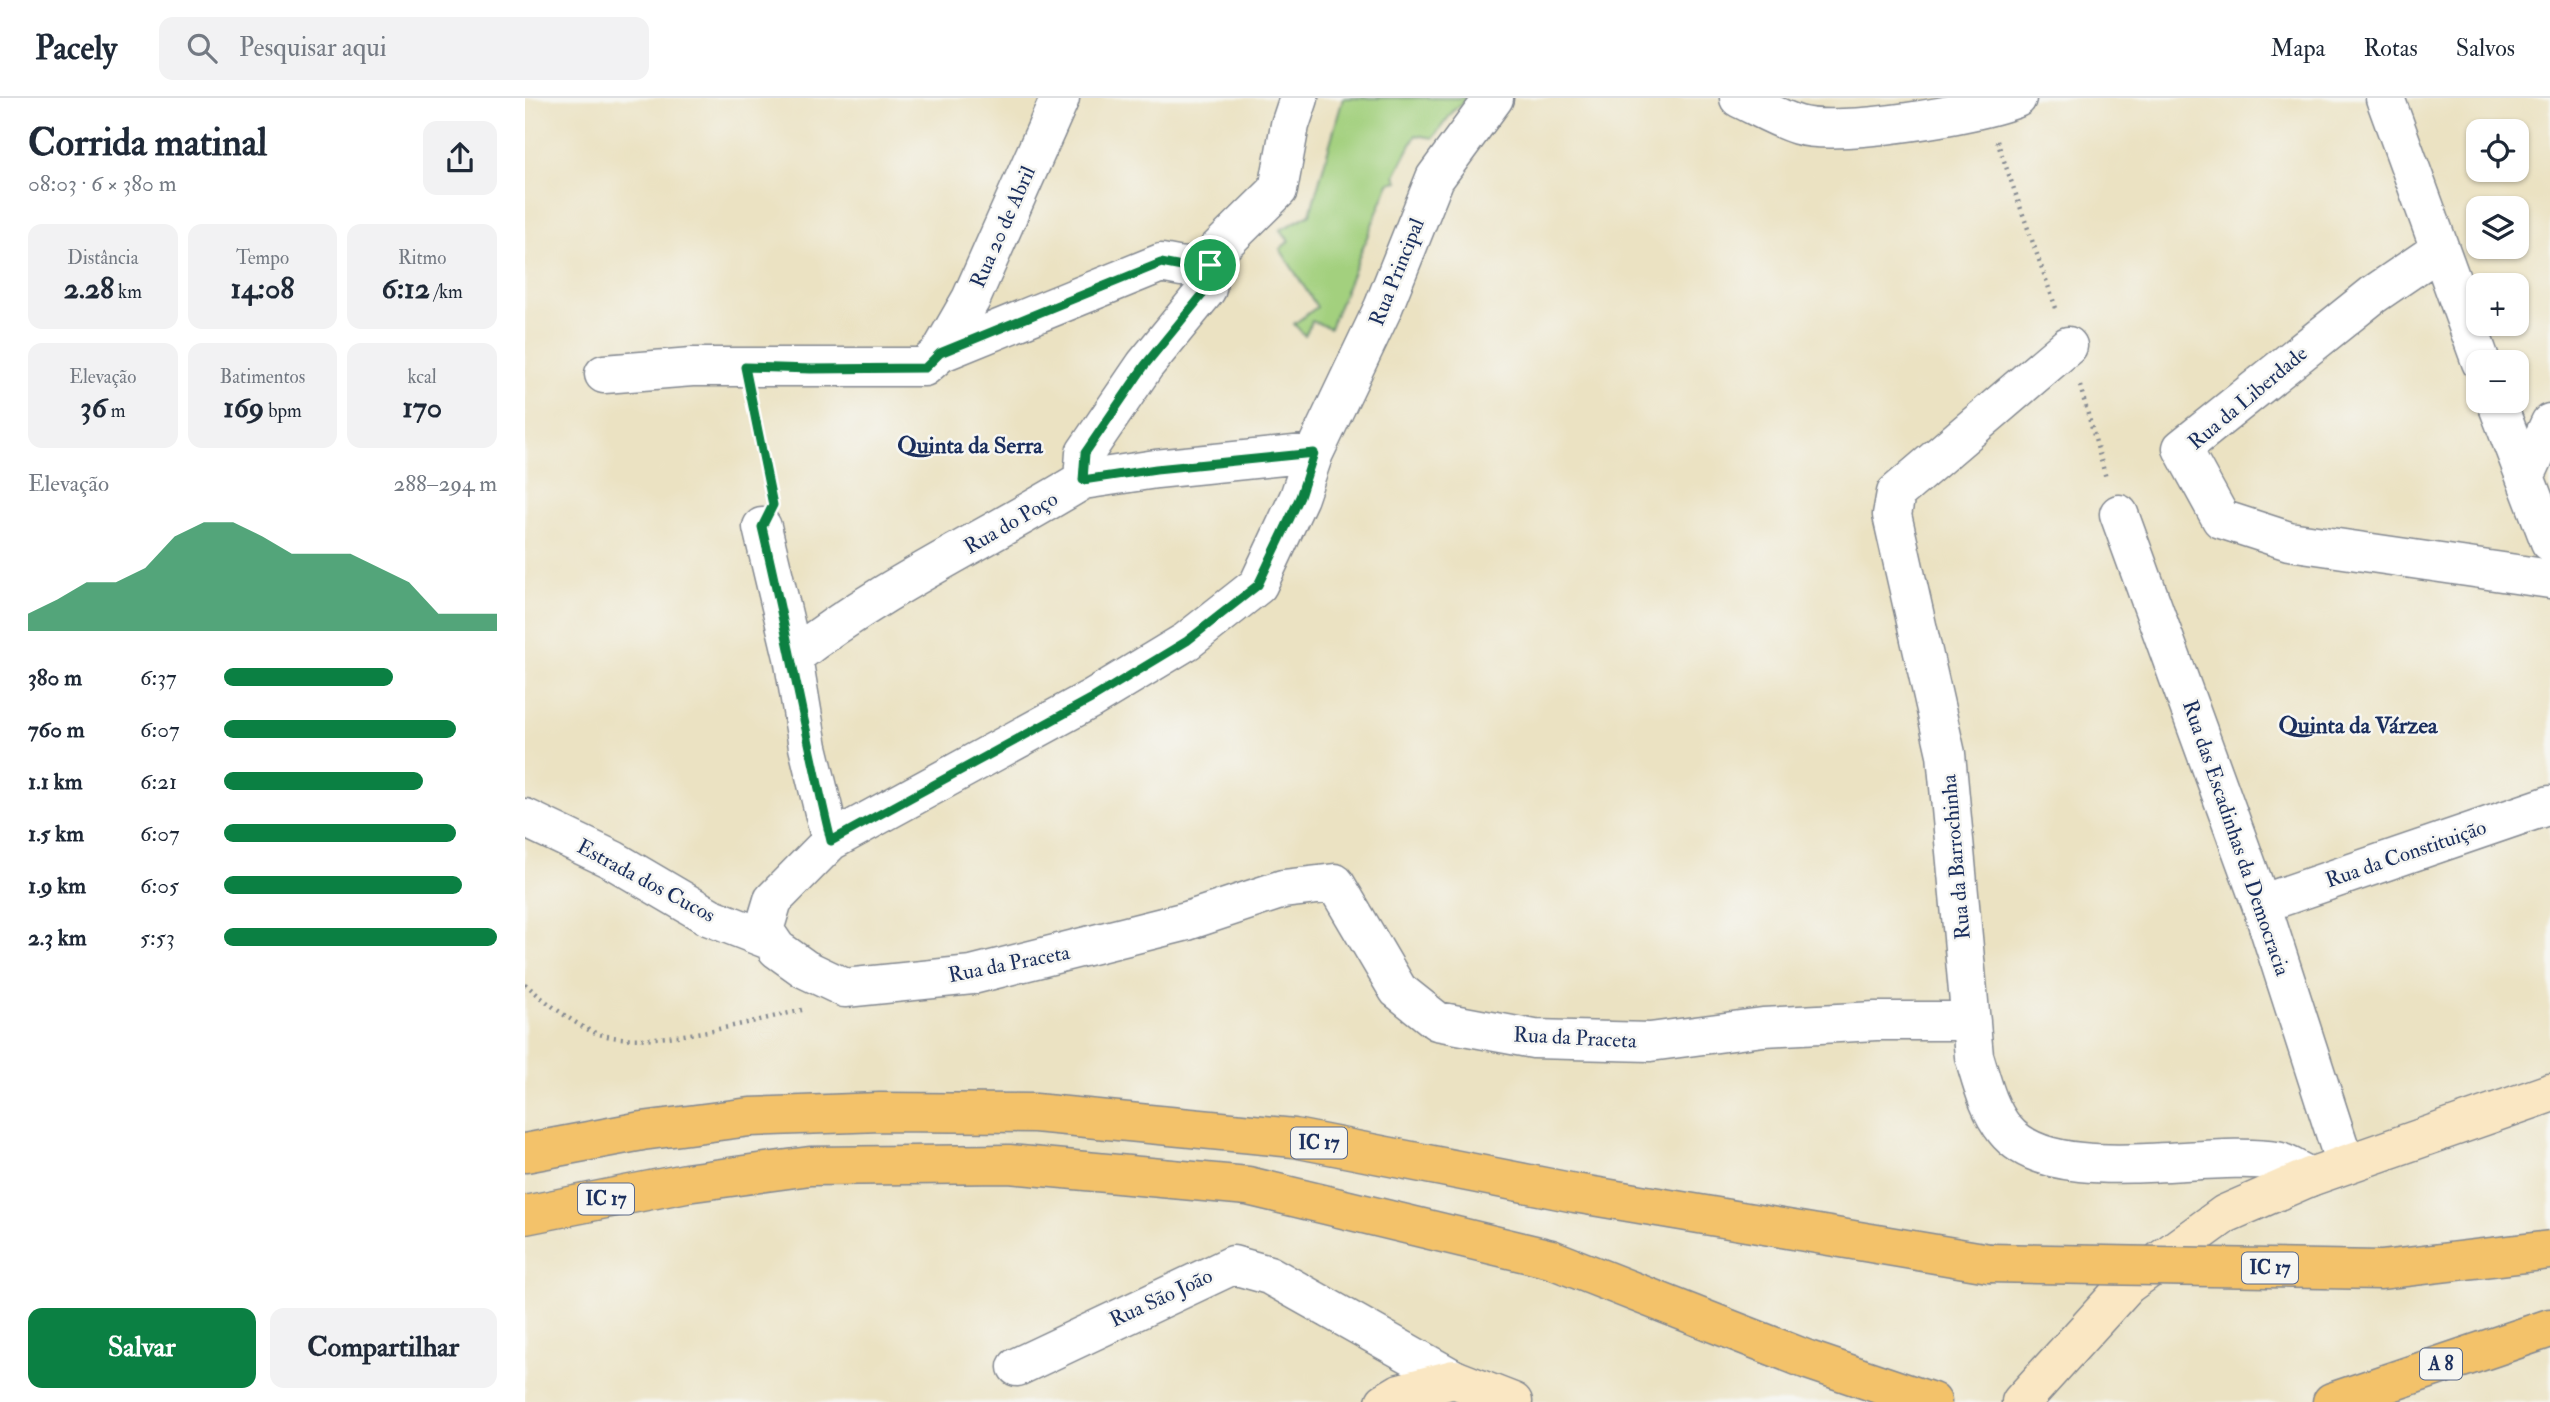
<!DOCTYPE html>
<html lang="pt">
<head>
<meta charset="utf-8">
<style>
	body { margin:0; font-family:"IM FELL Double Pica",serif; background:#f2f2f3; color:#1f2937; height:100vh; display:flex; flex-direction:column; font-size:26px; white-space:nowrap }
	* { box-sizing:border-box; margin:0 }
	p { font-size:23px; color:#747a83 }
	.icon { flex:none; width:38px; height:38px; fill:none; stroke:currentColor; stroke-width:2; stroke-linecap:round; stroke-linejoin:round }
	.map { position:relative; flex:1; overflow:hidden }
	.side { display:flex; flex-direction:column; background:#fff; width:525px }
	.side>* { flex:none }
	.buttons { position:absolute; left:1941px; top:21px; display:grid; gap:14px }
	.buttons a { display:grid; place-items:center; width:63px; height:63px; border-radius:14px; background:#fff; box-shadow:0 2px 5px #0004; font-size:35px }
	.pin { position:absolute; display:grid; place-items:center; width:60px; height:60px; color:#fff; margin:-30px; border:4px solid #fff; border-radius:50%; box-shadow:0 2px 7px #0007 }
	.round { display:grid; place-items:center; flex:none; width:74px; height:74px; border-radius:14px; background:#f2f2f3 }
	.summary { display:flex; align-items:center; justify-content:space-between; height:119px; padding:0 28px }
	h1 { font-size:38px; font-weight:800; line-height:52px }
	.stats { display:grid; grid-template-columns:repeat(3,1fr); gap:10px; height:119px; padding:7px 28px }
	.stats div { display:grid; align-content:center; border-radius:14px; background:#f2f2f3; text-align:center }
	.stats b { font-size:30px; font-weight:800 }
	.stats small { font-size:19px; font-weight:400 }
	.stats p { font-size:19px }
	.chart { height:196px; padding:14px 28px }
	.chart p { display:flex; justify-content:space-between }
	.chart svg { width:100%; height:126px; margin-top:7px; fill:#0b8043; opacity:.7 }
	.button { display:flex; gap:14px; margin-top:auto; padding:14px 28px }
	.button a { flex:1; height:80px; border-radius:14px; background:#0b8043; color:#fff; font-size:28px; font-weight:800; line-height:80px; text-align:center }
	.button a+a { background:#f2f2f3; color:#1f2937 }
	ul { padding:0 28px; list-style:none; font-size:23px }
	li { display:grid; grid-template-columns:112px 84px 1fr; align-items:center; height:52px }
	li i { height:18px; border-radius:9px; background:#0b8043 }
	header { display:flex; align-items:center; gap:42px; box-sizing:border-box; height:98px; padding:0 35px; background:#fff; border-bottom:2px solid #e0e1e3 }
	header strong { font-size:33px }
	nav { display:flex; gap:38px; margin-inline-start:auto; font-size:24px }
	.search { width:490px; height:63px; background:#f2f2f3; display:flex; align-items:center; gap:18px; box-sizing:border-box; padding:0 24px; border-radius:14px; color:#747a83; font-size:26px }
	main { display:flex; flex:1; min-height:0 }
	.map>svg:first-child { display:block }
	.green { fill:#a3d07e; stroke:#5f806e; stroke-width:2 }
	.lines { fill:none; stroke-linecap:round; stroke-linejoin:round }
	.street-casing { stroke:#838890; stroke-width:41 }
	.secondary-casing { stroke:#838890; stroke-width:41 }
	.highway-casing { stroke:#838890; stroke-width:41 }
	.path { stroke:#838890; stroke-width:4.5; stroke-dasharray:2 5; stroke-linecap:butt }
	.street { stroke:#fff; stroke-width:38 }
	.secondary { stroke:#fae7c3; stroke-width:38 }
	.highway { stroke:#f3c26a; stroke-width:38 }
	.highway-bridge-casing { stroke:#838890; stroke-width:41; stroke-linecap:butt }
	.highway-bridge { stroke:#f3c26a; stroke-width:38 }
	.route-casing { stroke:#fff; stroke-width:14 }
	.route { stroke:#0b8043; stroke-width:9 }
	.labels { text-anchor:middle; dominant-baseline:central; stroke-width:5; stroke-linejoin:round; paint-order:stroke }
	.shield { fill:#f6f6f2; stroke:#5d6b8a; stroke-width:2 }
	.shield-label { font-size:19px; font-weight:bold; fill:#1b2f5e }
	.street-label { font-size:21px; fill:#1b2f5e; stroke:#f6f6f2 }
	.neighbourhood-label { font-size:23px; font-weight:bold; fill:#1b2f5e; stroke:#f6f6f2 }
</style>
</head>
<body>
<header>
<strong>Pacely</strong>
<div class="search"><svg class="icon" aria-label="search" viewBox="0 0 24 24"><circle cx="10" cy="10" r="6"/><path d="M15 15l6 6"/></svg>Pesquisar aqui</div>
<nav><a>Mapa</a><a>Rotas</a><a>Salvos</a></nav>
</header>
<main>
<section class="side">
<div class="summary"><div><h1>Corrida matinal</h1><p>08:03 · 6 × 380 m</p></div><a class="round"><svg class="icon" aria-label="share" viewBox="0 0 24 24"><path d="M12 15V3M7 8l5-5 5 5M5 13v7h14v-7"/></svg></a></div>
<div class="stats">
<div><p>Distância</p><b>2.28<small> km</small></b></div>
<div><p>Tempo</p><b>14:08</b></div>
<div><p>Ritmo</p><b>6:12<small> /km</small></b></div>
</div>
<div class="stats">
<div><p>Elevação</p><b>36<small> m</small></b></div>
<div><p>Batimentos</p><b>169<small> bpm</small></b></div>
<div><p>kcal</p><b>170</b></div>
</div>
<div class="chart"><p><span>Elevação</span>288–294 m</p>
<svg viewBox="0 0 160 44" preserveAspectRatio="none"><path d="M0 44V38L10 33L20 27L30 27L40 22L50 11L60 6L70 6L80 11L90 17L100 17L110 17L120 22L130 27L140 38L150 38L160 38V44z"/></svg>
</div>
<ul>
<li><b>380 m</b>6:37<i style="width:62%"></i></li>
<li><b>760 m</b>6:07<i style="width:85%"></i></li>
<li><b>1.1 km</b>6:21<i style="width:73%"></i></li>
<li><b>1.5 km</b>6:07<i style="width:85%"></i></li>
<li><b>1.9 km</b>6:05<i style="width:87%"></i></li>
<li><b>2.3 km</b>5:53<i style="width:100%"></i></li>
</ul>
<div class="button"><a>Salvar</a><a>Compartilhar</a></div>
</section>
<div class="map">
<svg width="2025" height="1304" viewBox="0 0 2025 1304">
	<rect width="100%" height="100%" fill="#f6f6f2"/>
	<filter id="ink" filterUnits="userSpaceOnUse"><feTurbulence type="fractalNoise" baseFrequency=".0143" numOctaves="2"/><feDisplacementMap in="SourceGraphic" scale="14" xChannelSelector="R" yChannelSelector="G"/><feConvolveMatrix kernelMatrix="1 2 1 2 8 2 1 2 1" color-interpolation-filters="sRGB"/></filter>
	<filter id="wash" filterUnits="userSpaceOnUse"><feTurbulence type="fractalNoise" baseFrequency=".00686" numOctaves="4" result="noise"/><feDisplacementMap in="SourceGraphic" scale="28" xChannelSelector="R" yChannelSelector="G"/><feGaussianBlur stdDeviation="1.57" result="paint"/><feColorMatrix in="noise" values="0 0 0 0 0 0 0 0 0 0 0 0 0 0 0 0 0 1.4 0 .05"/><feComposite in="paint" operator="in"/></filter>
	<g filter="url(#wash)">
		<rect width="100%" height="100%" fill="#ebe2c2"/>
		<!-- green -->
		<path class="green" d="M818,0h127l-16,12 -21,28 -17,-3 -21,40 3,6 -9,2 -59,145 -18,-7 -7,15 -11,-12 23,-17 -37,-58 9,-8 -9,-11 30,-16z"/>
	</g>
	<g filter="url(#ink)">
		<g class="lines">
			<defs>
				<path id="street" d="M969,0l-59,80 -52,130 -69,145 -15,44 -41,88 -71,56 -96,58 -260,142 -58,59 -9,30 13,19 28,20 40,19 127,-13 215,-54 96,-32 52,-6 63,107 39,31 97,18 116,3 113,-15 113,-6h95
					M1214,0c19,9 39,21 59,27 39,12 180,-11 219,-27
					M1860,0l96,264
					M1914,152l-66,45 -191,153 39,71 68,22 261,38
					M1543,248l-172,147 -4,22 54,239 28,302c8,26 14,53 31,74 47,60 202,19 271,31 11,2 23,11 34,16
					M415,255l31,-54 89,-201
					M79,276l88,-7h232l16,-14 221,-90 21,4 28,-2
					M1971,303l54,141
					M2000,379l25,-54
					M558,382l73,-11 158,-16
					M1594,416l142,390 84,260
					M237,429l31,130 15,90 23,94
					M268,559c89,-70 194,-118 290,-177l2,-27 60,-88 62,-76 3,-24 8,-16 60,-59 12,-65 9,-27
					M0,720l88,42 97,57 59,23
					M1736,806l289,-99
					M492,1269l216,-102 36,10 185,104"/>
				<path id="secondary" d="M860,1304l15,-9 54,-14 59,23
					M1496,1304l106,-117 98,-71 85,-37 240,-84"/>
				<path id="highway" d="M0,1055l117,-22 108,-14 130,-5 155,1 259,25 281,55 414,70
					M0,1117l161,-32 124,-17 199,-2 239,22 303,73 257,101 124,42
					M1807,1304l218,-74"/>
			</defs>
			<!-- street casing -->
			<use href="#street" class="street-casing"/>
			<!-- secondary casing -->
			<use href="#secondary" class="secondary-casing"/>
			<!-- highway casing -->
			<use href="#highway" class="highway-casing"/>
			<!-- path -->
			<path class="path" d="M1472,43l60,170
				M1555,288l26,92
				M228,307l18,88
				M0,886c19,16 43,36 66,47 49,22 158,-9 211,-21"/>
			<!-- street -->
			<use href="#street" class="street"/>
			<!-- secondary -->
			<use href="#secondary" class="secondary"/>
			<!-- highway -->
			<use href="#highway" class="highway"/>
			<defs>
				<path id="highway-bridge" d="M1464,1165l392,7 169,-20"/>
			</defs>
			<!-- highway-bridge casing -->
			<use href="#highway-bridge" class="highway-bridge-casing"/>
			<!-- highway-bridge -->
			<use href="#highway-bridge" class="highway-bridge"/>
		</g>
	</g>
	<g class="lines" filter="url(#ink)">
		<defs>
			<path id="route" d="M636,165l21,4 28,-2 -3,24 -62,76 -60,88 -2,27 73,-11 158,-16 -14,44 -42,88 -71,56 -96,58 -260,142c-25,-104 -44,-209 -69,-314l11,-22 -28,-138 66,2 114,-1 15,-15z"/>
		</defs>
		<!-- route casing -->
		<use href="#route" class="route-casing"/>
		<!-- route -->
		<use href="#route" class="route"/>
	</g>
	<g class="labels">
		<!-- shield labels -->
		<g class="shield">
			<rect x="766" y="1029.5" width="56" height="31" rx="5"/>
			<rect x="53" y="1085.5" width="56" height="31" rx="5"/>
			<rect x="1717" y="1154.5" width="56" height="31" rx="5"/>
			<rect x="1895" y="1250.5" width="42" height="31" rx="5"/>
		</g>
		<g class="shield-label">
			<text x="794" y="1045">IC 17</text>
			<text x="81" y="1101">IC 17</text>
			<text x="1745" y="1170">IC 17</text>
			<text x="1916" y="1266">A 8</text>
		</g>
		<!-- street labels -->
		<g class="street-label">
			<text transform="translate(478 129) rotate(-66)">Rua 20 de Abril</text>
			<text transform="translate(872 174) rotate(-68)">Rua Principal</text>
			<text transform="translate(1723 300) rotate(-40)">Rua da Liberdade</text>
			<text transform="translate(486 425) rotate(-30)">Rua do Poço</text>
			<text transform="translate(1711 740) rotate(71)">Rua das Escadinhas da Democracia</text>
			<text transform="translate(1881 756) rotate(-19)">Rua da Constituição</text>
			<text transform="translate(1431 759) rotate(-95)">Rua da Barrochinha</text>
			<text transform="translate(121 783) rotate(28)">Estrada dos Cucos</text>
			<text transform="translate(484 866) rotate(-11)">Rua da Praceta</text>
			<text transform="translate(1050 940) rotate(3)">Rua da Praceta</text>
			<text transform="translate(636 1200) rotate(-25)">Rua São João</text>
		</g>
		<!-- neighbourhood labels -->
		<g class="neighbourhood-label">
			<text x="445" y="347">Quinta da Serra</text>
			<text x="1833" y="627">Quinta da Várzea</text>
		</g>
	</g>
</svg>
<div class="buttons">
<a><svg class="icon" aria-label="locate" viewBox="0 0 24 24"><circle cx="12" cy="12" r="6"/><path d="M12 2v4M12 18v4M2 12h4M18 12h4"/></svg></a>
<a><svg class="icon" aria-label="layers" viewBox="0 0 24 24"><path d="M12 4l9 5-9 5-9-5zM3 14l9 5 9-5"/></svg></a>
<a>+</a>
<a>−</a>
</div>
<div class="pin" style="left:685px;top:167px;background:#1e9e55"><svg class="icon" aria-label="arrive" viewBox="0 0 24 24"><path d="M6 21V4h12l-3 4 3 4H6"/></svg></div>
</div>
</main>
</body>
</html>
